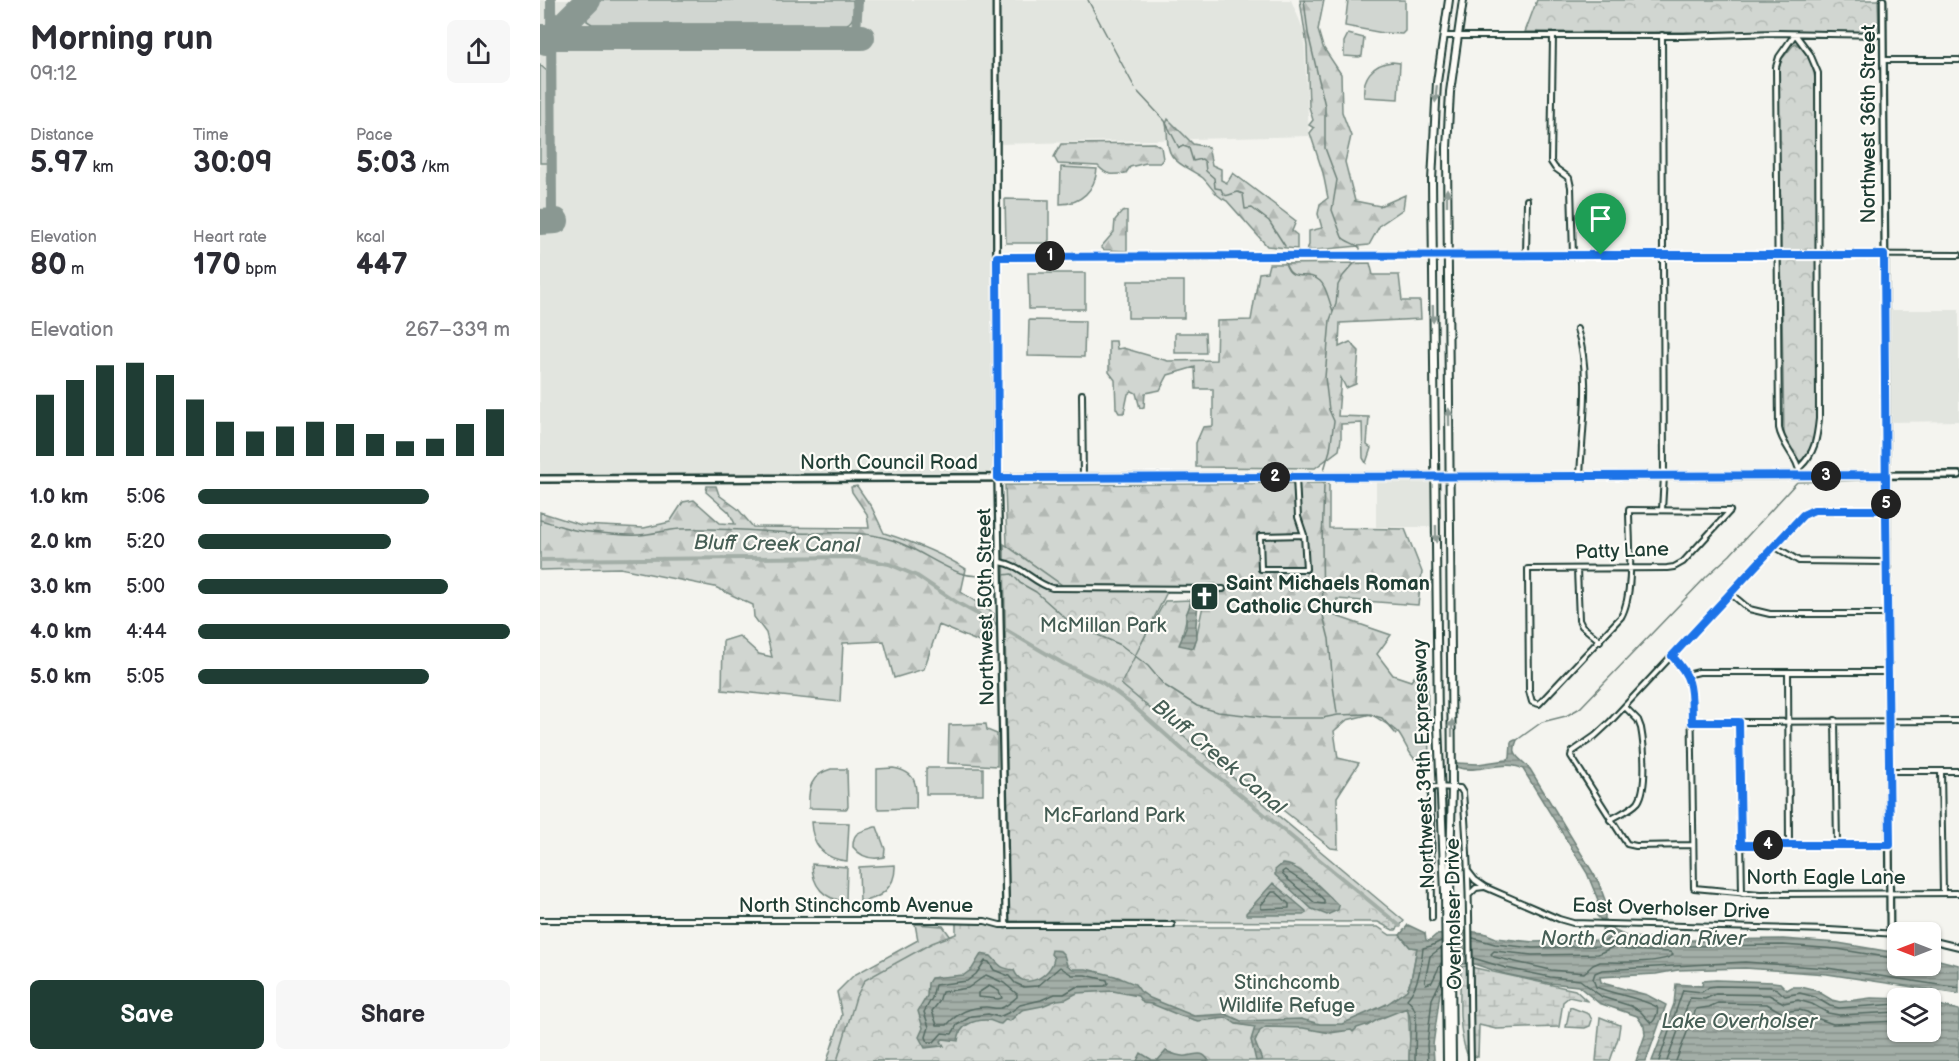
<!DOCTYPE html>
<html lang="en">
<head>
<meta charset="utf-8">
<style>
	body { margin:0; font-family:"Balsamiq Sans",sans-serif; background:#f7f7f7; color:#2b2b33; height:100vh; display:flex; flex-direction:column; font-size:22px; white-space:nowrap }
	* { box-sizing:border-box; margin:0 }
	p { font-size:20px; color:#7c7c81 }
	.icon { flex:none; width:33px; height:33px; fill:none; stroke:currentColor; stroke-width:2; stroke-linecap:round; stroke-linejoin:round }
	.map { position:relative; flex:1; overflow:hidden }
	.drawer { display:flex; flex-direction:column; background:#fff; width:540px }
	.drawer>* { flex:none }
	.needle { width:39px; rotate:270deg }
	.fabs { position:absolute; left:1347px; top:922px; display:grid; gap:12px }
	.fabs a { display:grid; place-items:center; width:54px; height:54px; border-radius:9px; background:#fff; box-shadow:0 2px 4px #0004; font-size:30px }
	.pin { position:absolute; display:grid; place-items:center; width:51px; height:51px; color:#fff; margin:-62px -26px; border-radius:50% 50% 50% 0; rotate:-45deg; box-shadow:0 0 6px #0007 }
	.pin .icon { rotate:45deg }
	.km { position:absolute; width:30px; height:30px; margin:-15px; border-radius:50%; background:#222; color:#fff; font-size:16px; line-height:30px; text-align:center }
	.round { display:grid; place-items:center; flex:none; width:63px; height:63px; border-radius:9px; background:#f7f7f7 }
	.overview { display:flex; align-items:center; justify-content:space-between; height:102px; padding:0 30px }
	h1 { font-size:33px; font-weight:800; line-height:45px }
	.figures { display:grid; grid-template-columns:repeat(3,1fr); gap:9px; height:102px; padding:6px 30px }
	.figures div { display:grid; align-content:center }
	.figures b { font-size:30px; font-weight:800 }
	.figures small { font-size:16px; font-weight:400 }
	.figures p { font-size:16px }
	.chart { height:168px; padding:12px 30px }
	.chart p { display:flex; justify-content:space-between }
	.chart svg { width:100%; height:108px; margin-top:6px; stroke:#1f3d34; stroke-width:6 }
	.action { display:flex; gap:12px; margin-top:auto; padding:12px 30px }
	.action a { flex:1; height:69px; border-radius:9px; background:#1f3d34; color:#fff; font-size:24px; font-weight:800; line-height:69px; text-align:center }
	.action a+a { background:#f7f7f7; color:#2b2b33 }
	ul { padding:0 30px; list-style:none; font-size:20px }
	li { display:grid; grid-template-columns:96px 72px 1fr; align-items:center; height:45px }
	li i { height:15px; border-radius:8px; background:#1f3d34 }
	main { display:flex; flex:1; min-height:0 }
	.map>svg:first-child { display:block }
	.built { fill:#e2e5df }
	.grass { fill:#d1d6d1; stroke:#788a82; stroke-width:1.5 }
	.forest { fill:url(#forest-firs); stroke:#788a82; stroke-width:1.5 }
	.wetland { fill:url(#wetland-marsh); stroke:#788a82; stroke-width:1.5 }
	.park { fill:url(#park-crowns); stroke:#788a82; stroke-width:1.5 }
	.water { fill:url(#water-rules); stroke:#6e8179; stroke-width:1.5 }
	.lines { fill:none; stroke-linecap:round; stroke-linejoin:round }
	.shore { stroke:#546a62; stroke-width:1.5 }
	.stream { stroke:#6e8179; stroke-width:1.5 }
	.canal { stroke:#a3aea7; stroke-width:4 }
	.taxiway { stroke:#8a9892; stroke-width:10 }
	.runway { stroke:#8a9892; stroke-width:26 }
	.minor-casing { stroke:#1f3d34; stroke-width:8 }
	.tertiary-casing { stroke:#1f3d34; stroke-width:9 }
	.secondary-casing { stroke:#1f3d34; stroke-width:10 }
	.trunk-casing { stroke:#1f3d34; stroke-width:10 }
	.minor { stroke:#fdfcf7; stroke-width:4 }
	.tertiary { stroke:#fdfcf7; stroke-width:4.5 }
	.secondary { stroke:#fdfcf7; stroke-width:5 }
	.trunk { stroke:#fdfcf7; stroke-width:6 }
	.oneway { fill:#8e9c96 }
	.route-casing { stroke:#fff; stroke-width:12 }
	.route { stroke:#1a73e8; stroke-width:8 }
	.labels { text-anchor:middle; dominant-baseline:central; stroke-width:4.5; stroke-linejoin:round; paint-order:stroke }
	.street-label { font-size:20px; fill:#1f3d34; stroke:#fdfcf7 }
	.poi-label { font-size:20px; font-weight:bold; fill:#1f3d34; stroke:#fdfcf7; text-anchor:start }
	.park-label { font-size:20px; fill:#435c53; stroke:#fdfcf7 }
	.water-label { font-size:21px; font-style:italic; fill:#475f56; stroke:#fdfcf7 }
</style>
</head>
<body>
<main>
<section class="drawer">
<div class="overview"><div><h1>Morning run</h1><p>09:12</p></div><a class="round"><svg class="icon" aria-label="share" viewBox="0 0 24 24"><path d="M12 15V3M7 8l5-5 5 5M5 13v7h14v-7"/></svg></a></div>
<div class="figures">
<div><p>Distance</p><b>5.97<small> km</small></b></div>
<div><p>Time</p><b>30:09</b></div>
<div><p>Pace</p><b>5:03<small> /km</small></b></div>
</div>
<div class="figures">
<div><p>Elevation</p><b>80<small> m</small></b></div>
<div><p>Heart rate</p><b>170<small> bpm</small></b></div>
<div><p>kcal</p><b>447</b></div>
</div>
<div class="chart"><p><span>Elevation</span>267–339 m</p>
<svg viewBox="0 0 160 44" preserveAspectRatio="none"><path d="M5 44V19M15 44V13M25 44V7M35 44V6M45 44V11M55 44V21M65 44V30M75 44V34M85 44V32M95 44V30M105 44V31M115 44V35M125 44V38M135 44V37M145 44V31M155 44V25"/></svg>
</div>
<ul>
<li><b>1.0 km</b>5:06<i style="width:74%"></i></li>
<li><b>2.0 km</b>5:20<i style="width:62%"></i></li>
<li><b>3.0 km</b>5:00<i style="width:80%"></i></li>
<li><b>4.0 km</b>4:44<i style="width:100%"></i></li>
<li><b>5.0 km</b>5:05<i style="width:74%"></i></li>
</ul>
<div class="action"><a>Save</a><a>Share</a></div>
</section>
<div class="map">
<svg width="1419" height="1061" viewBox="0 0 1419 1061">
	<defs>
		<pattern id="forest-firs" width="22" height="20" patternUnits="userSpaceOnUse" patternTransform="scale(1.5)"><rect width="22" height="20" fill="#d1d6d1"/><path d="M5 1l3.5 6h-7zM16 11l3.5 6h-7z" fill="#b3b9b4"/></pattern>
		<pattern id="wetland-marsh" width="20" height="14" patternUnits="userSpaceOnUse" patternTransform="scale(1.5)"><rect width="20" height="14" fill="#d1d6d1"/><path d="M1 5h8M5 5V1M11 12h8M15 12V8" fill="none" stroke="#b3b9b4"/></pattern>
		<pattern id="park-crowns" width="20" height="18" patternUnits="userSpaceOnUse" patternTransform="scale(1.5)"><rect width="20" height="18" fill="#d1d6d1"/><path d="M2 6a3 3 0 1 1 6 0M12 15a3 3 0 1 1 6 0" fill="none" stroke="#b3b9b4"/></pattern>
		<pattern id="water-rules" width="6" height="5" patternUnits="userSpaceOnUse" patternTransform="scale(1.5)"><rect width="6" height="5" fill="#a3aea7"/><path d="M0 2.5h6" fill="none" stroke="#848f89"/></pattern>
	</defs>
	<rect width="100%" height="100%" fill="#f4f4ef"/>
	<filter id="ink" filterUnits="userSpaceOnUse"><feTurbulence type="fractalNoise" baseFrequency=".0167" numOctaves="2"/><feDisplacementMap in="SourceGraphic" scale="12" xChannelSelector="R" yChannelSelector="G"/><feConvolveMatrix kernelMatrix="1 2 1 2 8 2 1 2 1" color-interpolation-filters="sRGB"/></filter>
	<g filter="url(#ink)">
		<!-- built -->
		<path class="built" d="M0,0h751l13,31 5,105 -314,8 1,209 -3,113 -4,7 -449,2z
			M1348,310h71v111l-70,1z
			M836,481h54l1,46h-55z"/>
		<!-- grass -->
		<path class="grass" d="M60,0h253c0,9 3,20 -6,24h-255l-5,-3v-8z
			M808,0h57v31l-3,3 -19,-1 -38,-7z
			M808,34l16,4 -2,18 -3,1 -15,-1v-14z
			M852,62l8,1 -2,36 -34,-2c-2,-19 8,-33 28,-35z
			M0,65l7,6 1,92h-8z
			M521,167l36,2c-2,21 -16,35 -37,35z
			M465,199l44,1v40l-2,3h-41z
			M488,273h57v36h-56z
			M588,281h56v37h-56z
			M489,320l56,1 -1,36 -56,-1z
			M635,333h30l1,20h-31z
			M353,768c25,4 24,18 23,40l-37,1 -2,-2v-38z
			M386,768h57v26h-57z
			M291,769h16l1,38 -2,2 -37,-1c-1,-19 1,-33 22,-39z
			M271,822l38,1 -2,38c-23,-2 -35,-16 -36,-39z
			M335,827h2l8,22 -1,8c-12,3 -23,0 -31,-10 0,-17 8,-15 22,-20z
			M272,864l35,3 -1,34c-22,-1 -34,-15 -34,-37z
			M355,865c1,22 -15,35 -35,36l-1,-34z"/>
		<!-- forest -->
		<path class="forest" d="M760,0h24l-6,30 5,17 18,27 1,38 9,24 -6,26 10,39 25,5 25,-11 -2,14 -23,16 -11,20 -63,6 3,-6v-14l13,-3 -4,-14 2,-10 8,-6 -5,-25 -13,-40 4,-5 -5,-3 4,-5 -4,-13 -2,-61z
			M628,119l25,25 15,3 4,18 9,4v11l6,3 6,-10 63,48 -4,10 5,4v14l-30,-3 -40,-45c-10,-3 -16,-15 -24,-23 -9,-7 -24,-12 -31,-22 -7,-10 -3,-21 -6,-32z
			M615,143l6,4 2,12 -3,4h-14l-16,4 -4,6c-13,2 -19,3 -28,-7l-40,-2 -4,-7 7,-13z
			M587,211v40l-23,-1 -3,-3 13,-15 1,-12 7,-8z
			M830,263l3,12h26l3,26h18l1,18 -81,4 -1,24 11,-5 9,9 -3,33 -10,4 -5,-10 -3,38 31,1 -2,28 4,3 -5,15 -3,-5 -1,-35 -21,1v15l-2,11 -24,18 -119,-1v-24l7,-16 10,-1v-37h-17l-1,-22 -27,8 -8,15 -15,3 -1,14 -4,1 -4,-15 -4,-2 -4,3 -4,19h-5l-3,-5 -1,-28 -6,-8v-31h7l1,8 6,-1 45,13 48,-1 1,-39 34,-1 8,-47 8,-1 2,-8z
			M789,483v45l76,1 17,43 -4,33 -81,-6 -4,16 58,20 -14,19 16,21 18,6 16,-21 2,104c-17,2 -22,-19 -30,-30 -6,-8 -20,-14 -28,-20l-24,6 -13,11 4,27 21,5 -22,34 1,52 -7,-1 -90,-71 -19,29 -102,-122c13,-29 30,-55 45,-83l26,-1 -9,36 12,12 11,-52 10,-12 -20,2 -133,-1 -55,-39 -2,-61z
			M167,486h9l3,9 19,14 15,18 116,1 -2,-14 -15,-22 -1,-5 6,-1 15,22 12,25c28,9 57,20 82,36l-5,23 33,22 -1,18 -9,12 -45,-19 -15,44 -30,9 -10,-37 -41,2 -3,59 -118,-12 1,-49 16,-5 20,18 13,3 -6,-24 -12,-16 -1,-12 -38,-18 -95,-19 -80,2v-58l41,13 63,3 26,-6 13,-20 11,-2 26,23 15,1 -6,-12 -23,-20z
			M446,724l1,6 10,4v32l-49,-3 1,-38z
			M375,924l28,2 20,28 -76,107h-60l15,-46 -5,-23 17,-17 64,-35z"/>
		<!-- wetland -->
		<path class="wetland" d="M926,966l109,24 12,11 -18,-4 -6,5 -4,25 -63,2 -17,-4 -1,32 -11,-3c-10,-27 -7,-59 -6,-87z
			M1030,1007l19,7 3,6 -2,6 -5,2 -19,-1z
			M1060,1017l20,8 -2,13 -8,23h-14z"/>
		<!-- park -->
		<path class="park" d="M997,0h341l1,32h-354z
			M1255,43c14,8 18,24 21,40l1,339c-2,13 -3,36 -18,39l-14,-19 -1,-8c-3,-120 -3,-240 -6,-360l3,-14z
			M464,544l58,41 108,1 -49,98 283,237 -8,9h-3l-15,-8 -369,-1z
			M416,923l30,1 12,3h380l12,8h10l10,12 7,1 -6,32 -4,10 4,71h-574l19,-64 9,-17 67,-37 24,-9z"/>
		<!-- water -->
		<path class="water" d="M655,593h4l-3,32 1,13 -4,10 -14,-3 7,-17v-13z
			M975,740h2c-7,17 3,17 13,29l68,112 7,19v20h-4l-4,-4 -1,-9 2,-7 -11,-27 -64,-104c-18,-11 -44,6 -67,-2l1,-4 21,1 28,-4 4,-2 1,-16z
			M742,864c17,-1 45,30 57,42l-1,4 -11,5 -15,-6 -37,-34v-5z
			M733,883l33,28v2l-3,2h-57v-2z
			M868,925l17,8 1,7 3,1 7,-6 15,-1 15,-3 18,2 12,5 37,4 65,-2 5,-3 -1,-9 10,-1 3,4 13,6 63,3 92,-1 55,4 59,10 1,13h32l1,-8 28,7v29l-132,-20 -82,-6 -67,2 -22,4 -56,3 1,5 5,2 41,11 19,10 -20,56h-10l9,-26 -1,-9 -7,-10 -38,-13 -21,-17 -29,-3 -44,-9 -31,-10h-11l-9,5 -10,19 -4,5 -7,52 1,16h-25c-1,-17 5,-38 -2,-53l-30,12 -10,6 -1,-1 -9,3 -4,4 -2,-2 -21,3 -27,-5 -37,-1 -6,4 -5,11 7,18 -6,1 -5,-21 4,-13 -19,-3 -9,-6 -29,3 -17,-5 -29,-12 -9,-1 -5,-7 -25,-5 -36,2 -11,6 -9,1 -15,6 -20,4 -12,11 -5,-1 -4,4c-5,0 -8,-4 -14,-4 -14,0 -28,5 -29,21l-15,-2 -2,2 3,5h-2l-17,2 -6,-11 4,-9 -5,-17 9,-15 1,-13 3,-5 33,-3 8,-6 9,-15 10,2c10,10 8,12 23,14 8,23 38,6 40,-12l-3,-4 1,-4 8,1 4,4 3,10 6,4h13l29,7 20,8 5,7 10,7 44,18 32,-2 15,7 60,-2 19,5h22l45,-20 20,-14 4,-10 6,-32 -7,-1 -10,-12z
			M1176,980l57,2 7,1 7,7 5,-3h9l16,4 15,9 8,2 31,-4 35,1h-8v33h32l1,-29 28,7v51h-307l22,-57 2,-20 26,2 1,-5z
			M626,1051c7,3 13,6 20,5 11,-1 16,-6 23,5h-72l4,-8 11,7h6z"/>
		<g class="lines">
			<!-- shore -->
			<path class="shore" d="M745,870l27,18 12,12v4l-9,-1 -32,-28 -1,-3z
				M732,892h4l13,12v4l-28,1v-4z
				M933,938l22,6 38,4 65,-2 14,-10 16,7 63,3 92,-1 54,4 61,10
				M1075,946l12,4 43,2 3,3c-12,9 -56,7 -73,7l-7,3 -9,8 -33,-3 -57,-13 -3,-3 3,-3 38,4 66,-1z
				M901,948l-11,8 -5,25 1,3 6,-2 9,-19
				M933,958l33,10 44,9 30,3 22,17 29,9 9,5 11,12c4,-2 8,-12 6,-16 -19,-10 -41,-12 -61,-20l-3,-8 2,-6 7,-3 143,-8 82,6 132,20
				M445,961l4,1 5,8 15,6 6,7 9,4 14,-1 22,-19 12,8h13l22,5 1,3 -3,3 -29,1 -12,7h-9l-14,6 -21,5 -8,6 -13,6 -11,-3 -16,2 -15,9 -5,9 -10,-1 -8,9h-6l-2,-5 3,-10 -5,-15 8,-14 3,-13 32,-4 9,-7z
				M446,975l18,8 13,11v3c-5,4 -10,9 -16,11 -5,1 -10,-1 -15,-1 -16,0 -29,6 -39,18h-10l-5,-14 7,-9 3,-10 26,-4z
				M449,986l10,5 3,7 -4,1 -20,-2v-4z
				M875,1061l1,-48 -3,-7 -6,-7c12,-13 14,-34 16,-51l8,-2 10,-5
				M888,1061l-1,-16 5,-46 10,-21
				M1119,1061l24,-71 19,2 7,-5 7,-1 54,1 7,2 8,7 15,-3 15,4 15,9 9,2 59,-4
				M1127,1061l23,-63 15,1 11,-5 53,1 15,8 14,-3 14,4 16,9 11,2 59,-3
				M1136,1061l20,-52 13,-2 9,-4 49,1 14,8 18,-2 8,2 12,7 14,5 65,-3"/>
			<!-- stream -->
			<path class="stream" d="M548,0l20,38
				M764,0l4,33 17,73v42l12,32 -5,30 10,27c5,6 12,5 18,11v5
				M570,42l25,46
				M598,92l27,29 14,27 4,-2 6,2 4,13 9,-2 3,3 1,9 8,7 1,10 6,1c4,11 8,5 17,3l5,2 2,15 7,-1 17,13 16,25
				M745,263c7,22 21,6 35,18 7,6 9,21 13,30
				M784,470l6,-20 4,-29 -5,-11 -4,-33 5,-57 6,-16 2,-19 5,-9 16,-18
				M784,485l-2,58 1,72 6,24 4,47 4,27
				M0,520c13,3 26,9 40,11 19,2 40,5 59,4 14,-1 27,-5 41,-6 38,-1 76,2 114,4 29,1 59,-3 87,4 29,6 52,26 79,36 12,4 24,3 36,2
				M463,575l9,-1 8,9 16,9 36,32 49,21 27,21 16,19 33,21 21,6 53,6h51l16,-3 30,-1 14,4 14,16
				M977,740l25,-18 24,-6 14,-8 127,-132 23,-21 67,-73 67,-2"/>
			<!-- canal -->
			<path class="canal" d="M0,560l311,-3 38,7 28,12 39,26 41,23
				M466,630l58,34 39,19 27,20 53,47 43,33 174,143"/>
			<!-- taxiway -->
			<path class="taxiway" d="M11,0l1,222
				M300,37l10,-1 6,-5 2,-31"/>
			<!-- runway -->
			<path class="runway" d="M0,37h322
				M6,42l42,-42
				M0,222l16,-1"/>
			<defs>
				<path id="minor" d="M1122,35l2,441 -2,34
					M903,36h241l91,-3 108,2
					M1013,36l-2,126 4,6 14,10 2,9 2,69
					M1344,60h75
					M986,256l1,-56
					M457,257l667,-3 295,1
					M1037,329c15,45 5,100 3,147
					M542,394l1,84
					M1260,467c15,-14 17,-29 19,-48l-1,-346 -8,-19 -15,-20 -16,23 -3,10 3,361c3,18 20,30 21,48
					M756,477l2,40 6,18 2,34h-45l-1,-33 44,-1
					M1190,511l-101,-1c0,30 6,82 -8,107l-82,87 -7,-2 -3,-11 -1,-122 139,-1 7,-1 9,-5 47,-51
					M1234,546l25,15 87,1
					M460,562c22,3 33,21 52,26l171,1
					M1037,569l2,51 3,6 18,15
					M1190,593l19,16 21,5h117
					M1133,656l14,19 4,12 3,201 66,6 199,-1
					M1248,672l1,173
					M1147,675l12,-3h189
					M1295,720l2,125
					M1152,722l267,-1
					M1199,722l3,171
					M1349,771h70
					M1401,771l2,122
					M1070,820c9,-6 21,-10 28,-18 10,-14 6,-58 3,-74l-3,-8 -13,-13
					M1153,845l-57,1 -9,-2 -56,-88 1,-4 23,-16 14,-13 194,-208 11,-5h72
					M1201,845h149
					M928,871l7,9 10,7 74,32 14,4 256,7 69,4
					M930,894l6,-6 8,-1
					M892,918l-1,-131 29,1 3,5c8,89 6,179 8,268
					M0,920h395l50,1 15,4h172
					M1390,940l29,7"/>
				<path id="tertiary" d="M456,0l1,445 9,480
					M1343,0l7,932"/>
				<path id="secondary" d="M0,479l1419,-4"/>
				<path id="trunk" d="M907,1061l-2,-168 -7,-168 -6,-544 5,-99 12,-82
					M912,1061l-2,-192 2,-83 -5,-638 3,-56 13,-92"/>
			</defs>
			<!-- minor casing -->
			<use href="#minor" class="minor-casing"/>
			<!-- tertiary casing -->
			<use href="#tertiary" class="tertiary-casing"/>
			<!-- secondary casing -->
			<use href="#secondary" class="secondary-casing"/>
			<!-- trunk casing -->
			<use href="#trunk" class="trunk-casing"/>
			<!-- minor -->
			<use href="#minor" class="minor"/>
			<!-- tertiary -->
			<use href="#tertiary" class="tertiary"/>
			<!-- secondary -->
			<use href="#secondary" class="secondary"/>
			<!-- trunk -->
			<use href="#trunk" class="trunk"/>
		</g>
		<!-- one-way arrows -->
		<defs><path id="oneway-solid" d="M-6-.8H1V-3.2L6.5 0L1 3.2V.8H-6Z" transform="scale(1.5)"/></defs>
		<g class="oneway">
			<use href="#oneway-solid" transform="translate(896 94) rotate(95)"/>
			<use href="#oneway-solid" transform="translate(907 197) rotate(-90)"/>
			<use href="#oneway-solid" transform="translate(893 314) rotate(89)"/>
			<use href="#oneway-solid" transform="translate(909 417) rotate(-91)"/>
			<use href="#oneway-solid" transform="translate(896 534) rotate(89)"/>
			<use href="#oneway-solid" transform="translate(912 728) rotate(-90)"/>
		</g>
	</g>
	<g class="lines" filter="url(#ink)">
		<defs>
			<path id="route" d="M1061,255l-604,2 1,221 888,-3v39l4,331h-149l-2,-123h-47c-1,-30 3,-42 -20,-66l131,-141 11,-5h72l-2,-255h-283"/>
		</defs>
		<!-- route casing -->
		<use href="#route" class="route-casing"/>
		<!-- route -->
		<use href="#route" class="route"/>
	</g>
	<!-- icons -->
	<defs>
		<symbol id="church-square" viewBox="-11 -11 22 22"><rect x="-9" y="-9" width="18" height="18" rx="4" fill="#1f3d34" stroke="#fdfcf7"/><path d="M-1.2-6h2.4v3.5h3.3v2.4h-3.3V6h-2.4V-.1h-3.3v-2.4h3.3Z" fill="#fff"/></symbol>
	</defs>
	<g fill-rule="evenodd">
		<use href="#church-square" x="648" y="580" width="33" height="33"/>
	</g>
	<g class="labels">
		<!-- street labels -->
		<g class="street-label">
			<text transform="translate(1329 124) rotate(-90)">Northwest 36th Street</text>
			<text x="349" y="463">North Council Road</text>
			<text transform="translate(1082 551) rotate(-2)">Patty Lane</text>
			<text transform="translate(446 607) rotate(-91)">Northwest 50th Street</text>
			<text transform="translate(884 764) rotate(-92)">Northwest 39th Expressway</text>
			<text x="1286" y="878">North Eagle Lane</text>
			<text x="316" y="906">North Stinchcomb Avenue</text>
			<text transform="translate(1131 909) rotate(2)">East Overholser Drive</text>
			<text transform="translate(914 914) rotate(-91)">Overholser Drive</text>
		</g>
		<!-- poi labels -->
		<g class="poi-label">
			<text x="686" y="584">Saint Michaels Roman<tspan x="686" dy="23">Catholic Church</tspan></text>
		</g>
		<!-- park labels -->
		<g class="park-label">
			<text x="563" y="626">McMillan Park</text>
			<text x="574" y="816">McFarland Park</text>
			<text x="747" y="983">Stinchcomb<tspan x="747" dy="23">Wildlife Refuge</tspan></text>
		</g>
		<!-- water labels -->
		<g class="water-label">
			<text transform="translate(237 544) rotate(1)">Bluff Creek Canal</text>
			<text transform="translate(679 757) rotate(40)">Bluff Creek Canal</text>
			<text x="1103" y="938">North Canadian River</text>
			<text x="1199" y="1021">Lake Overholser</text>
		</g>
	</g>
</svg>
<div class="fabs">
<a><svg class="needle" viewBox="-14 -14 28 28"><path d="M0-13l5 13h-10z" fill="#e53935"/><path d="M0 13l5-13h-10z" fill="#7c7c81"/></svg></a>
<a><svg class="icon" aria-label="layers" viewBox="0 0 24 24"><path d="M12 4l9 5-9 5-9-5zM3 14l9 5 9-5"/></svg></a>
</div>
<div class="pin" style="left:1061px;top:255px;background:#1e9e55"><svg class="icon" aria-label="arrive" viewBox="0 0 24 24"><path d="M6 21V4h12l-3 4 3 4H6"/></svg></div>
<b class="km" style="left:510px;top:256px">1</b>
<b class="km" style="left:735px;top:477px">2</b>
<b class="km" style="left:1286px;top:476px">3</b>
<b class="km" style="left:1228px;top:845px">4</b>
<b class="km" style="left:1346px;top:504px">5</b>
</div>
</main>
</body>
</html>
